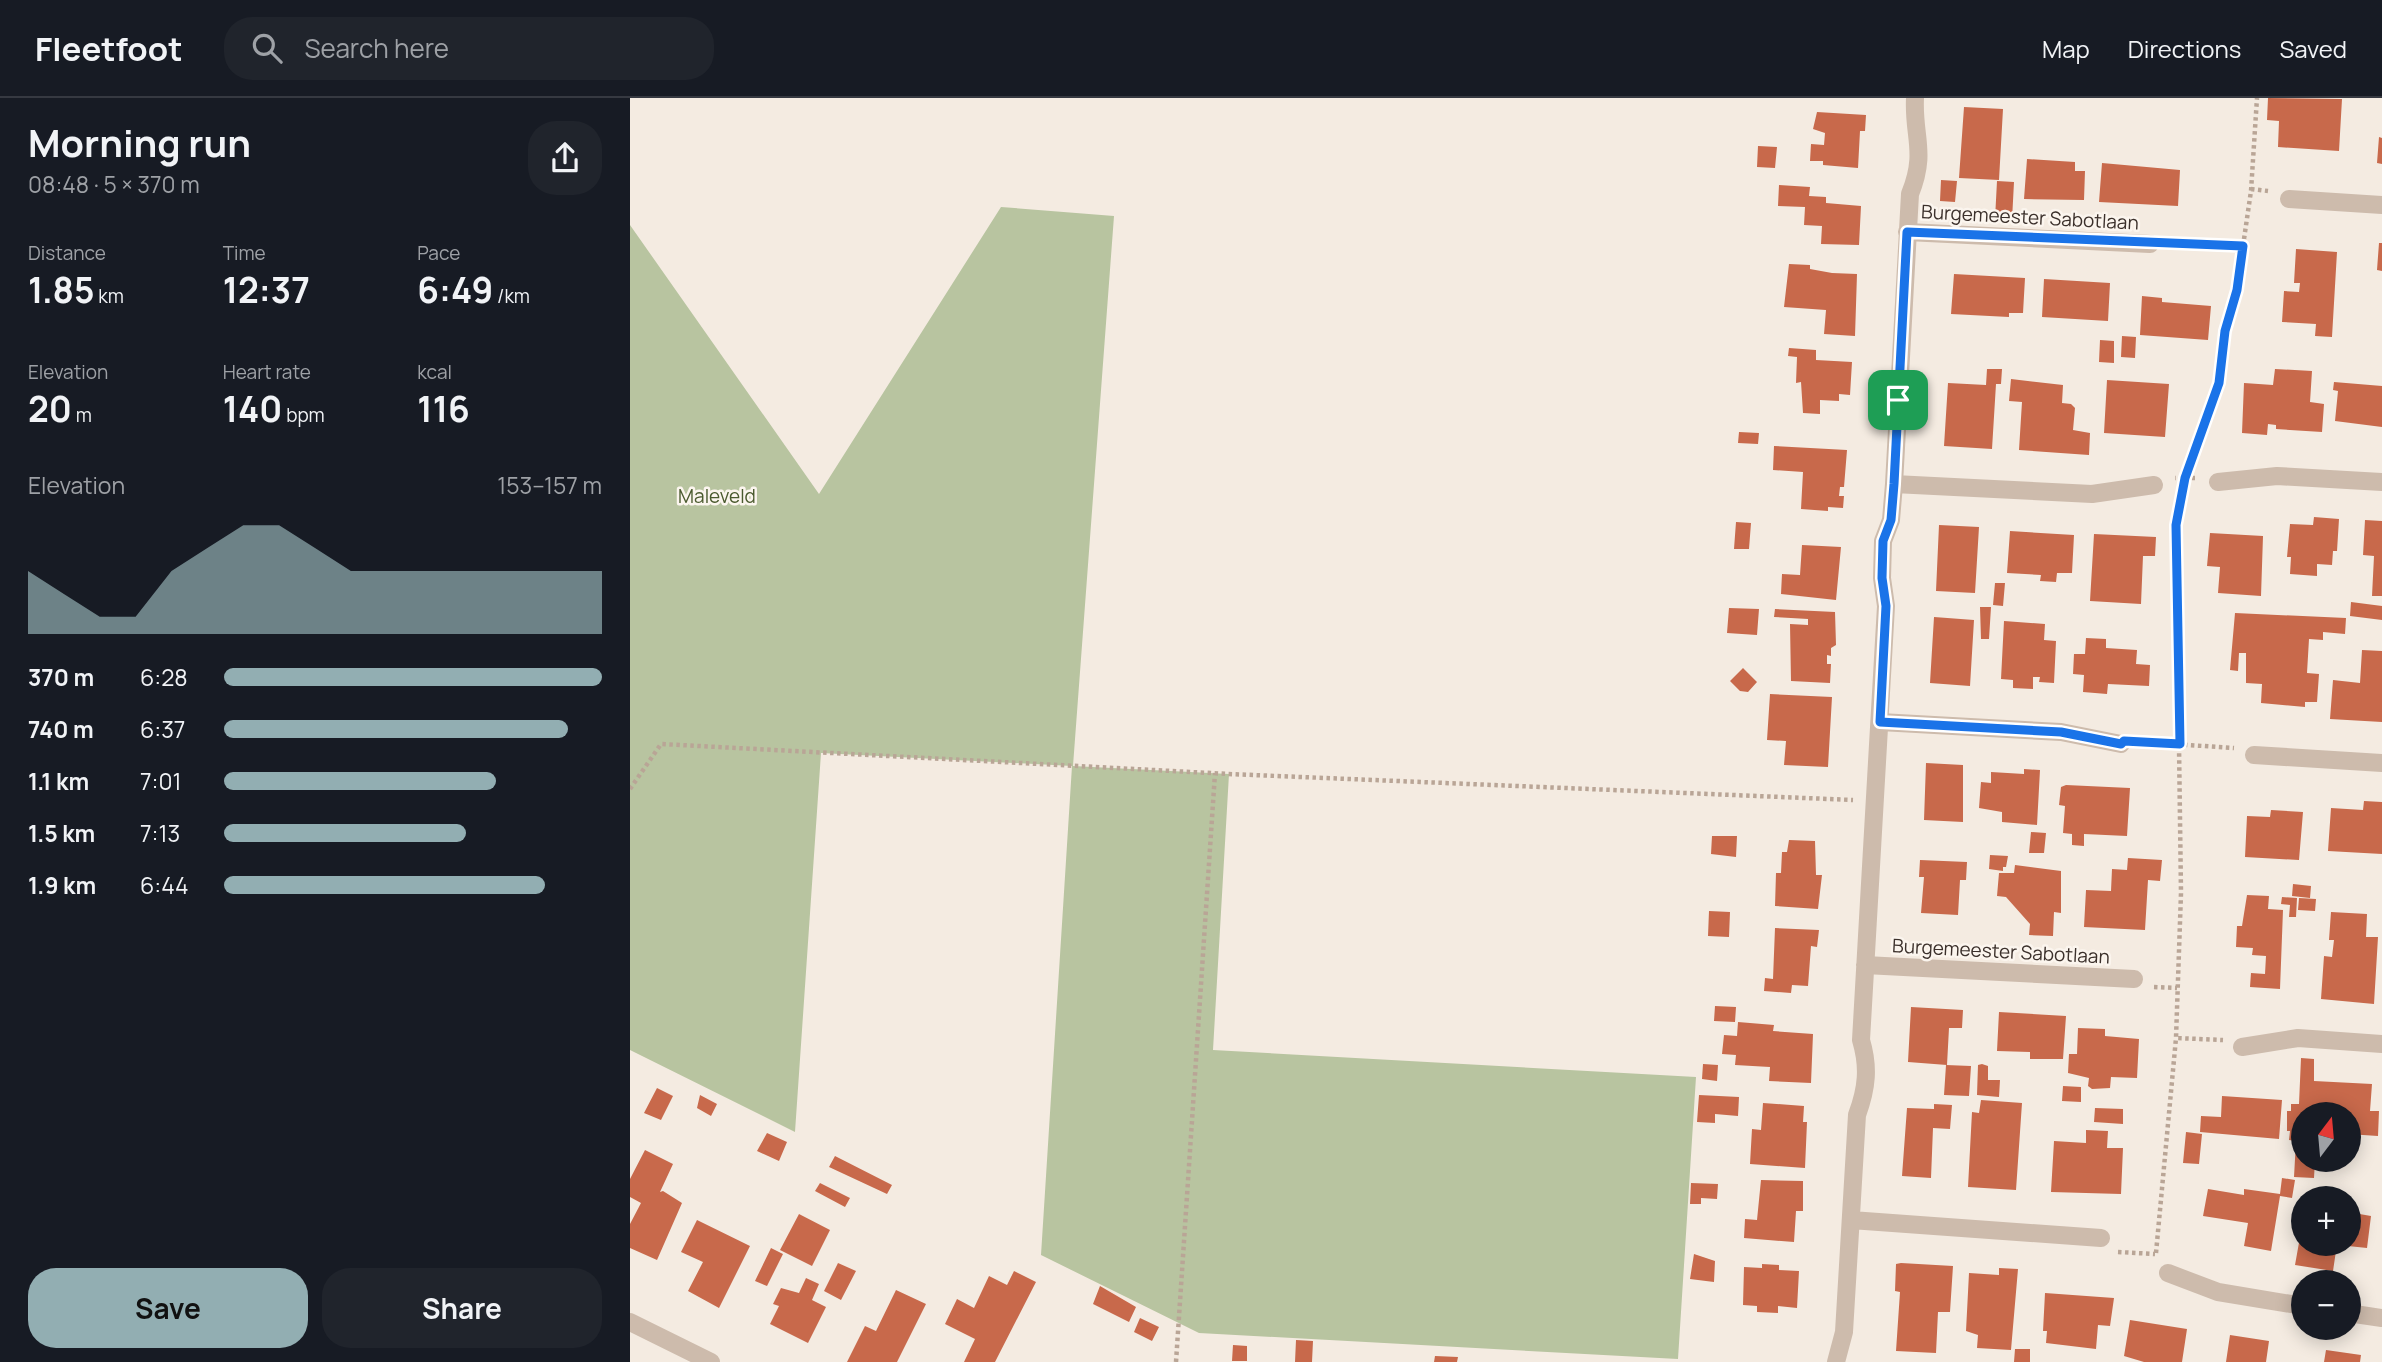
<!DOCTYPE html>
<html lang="en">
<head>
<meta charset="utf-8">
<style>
	body { margin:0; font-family:Manrope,sans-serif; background:#20242c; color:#f1f3f6; height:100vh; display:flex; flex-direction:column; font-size:26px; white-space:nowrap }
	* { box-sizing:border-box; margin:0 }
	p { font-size:23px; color:#9ea1a6 }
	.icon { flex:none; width:38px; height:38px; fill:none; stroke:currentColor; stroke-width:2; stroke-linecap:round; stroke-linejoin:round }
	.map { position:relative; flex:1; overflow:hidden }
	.sheet { display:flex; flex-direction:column; background:#171b24; width:630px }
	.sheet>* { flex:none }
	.needle { width:46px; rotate:16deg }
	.fabs { position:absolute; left:1661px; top:1004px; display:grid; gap:14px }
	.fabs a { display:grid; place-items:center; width:70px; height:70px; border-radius:50%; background:#171b24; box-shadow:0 4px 18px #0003; font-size:35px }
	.pin { position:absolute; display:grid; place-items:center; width:60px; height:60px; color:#fff; margin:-30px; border-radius:14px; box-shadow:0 4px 10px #0006 }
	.round { display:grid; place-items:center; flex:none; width:74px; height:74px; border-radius:28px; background:#20242c }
	.overview { display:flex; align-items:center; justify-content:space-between; height:119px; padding:0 28px }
	h1 { font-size:38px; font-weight:700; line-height:52px }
	.stats { display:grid; grid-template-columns:repeat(3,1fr); gap:10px; height:119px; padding:7px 28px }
	.stats div { display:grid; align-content:center }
	.stats b { font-size:35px; font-weight:700 }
	.stats small { font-size:19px; font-weight:400 }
	.stats p { font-size:19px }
	.chart { height:196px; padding:14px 28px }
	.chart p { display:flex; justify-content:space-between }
	.chart svg { width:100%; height:126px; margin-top:7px; fill:#92aeb2; opacity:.7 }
	.button { display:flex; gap:14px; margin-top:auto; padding:14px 28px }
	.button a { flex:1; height:80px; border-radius:28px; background:#92aeb2; color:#111; font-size:28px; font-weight:700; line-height:80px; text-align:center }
	.button a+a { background:#20242c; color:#f1f3f6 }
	ul { padding:0 28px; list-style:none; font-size:23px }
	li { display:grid; grid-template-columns:112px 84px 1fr; align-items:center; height:52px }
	li i { height:18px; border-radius:9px; background:#92aeb2 }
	header { display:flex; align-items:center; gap:42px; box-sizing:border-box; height:98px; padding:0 35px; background:#171b24; border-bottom:2px solid #363941 }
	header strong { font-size:33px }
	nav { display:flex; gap:38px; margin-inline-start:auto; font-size:24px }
	.search { width:490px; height:63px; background:#20242c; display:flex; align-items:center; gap:18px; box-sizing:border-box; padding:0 24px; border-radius:28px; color:#9ea1a6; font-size:26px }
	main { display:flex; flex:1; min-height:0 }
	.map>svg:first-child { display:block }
	.green { fill:#b8c4a0 }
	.building { fill:#c8694b }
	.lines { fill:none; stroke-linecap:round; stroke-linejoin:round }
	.path { stroke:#b9a596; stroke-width:4.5; stroke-dasharray:3.5 3.5; stroke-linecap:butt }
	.street { stroke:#cdbbac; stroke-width:18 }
	.route-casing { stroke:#fff; stroke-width:14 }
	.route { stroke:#1a73e8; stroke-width:9 }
	.labels { text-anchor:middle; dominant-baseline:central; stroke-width:5; stroke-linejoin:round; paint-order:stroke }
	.street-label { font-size:19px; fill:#3b302b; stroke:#fbf5ee }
	.park-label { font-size:19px; fill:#4a5a2e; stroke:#fbf5ee }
</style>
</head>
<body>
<header>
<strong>Fleetfoot</strong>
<div class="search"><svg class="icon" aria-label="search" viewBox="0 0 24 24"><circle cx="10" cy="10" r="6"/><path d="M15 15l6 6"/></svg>Search here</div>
<nav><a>Map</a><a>Directions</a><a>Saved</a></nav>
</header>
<main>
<section class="sheet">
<div class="overview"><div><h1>Morning run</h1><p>08:48 · 5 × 370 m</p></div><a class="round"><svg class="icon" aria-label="share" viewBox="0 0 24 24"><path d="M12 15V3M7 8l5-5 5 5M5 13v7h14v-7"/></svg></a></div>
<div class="stats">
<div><p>Distance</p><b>1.85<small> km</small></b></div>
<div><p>Time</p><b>12:37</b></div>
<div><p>Pace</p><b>6:49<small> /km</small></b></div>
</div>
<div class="stats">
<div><p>Elevation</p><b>20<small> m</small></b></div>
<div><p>Heart rate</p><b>140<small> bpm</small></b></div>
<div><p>kcal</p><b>116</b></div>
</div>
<div class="chart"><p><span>Elevation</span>153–157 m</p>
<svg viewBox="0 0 160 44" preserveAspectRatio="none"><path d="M0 44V22L10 30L20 38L30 38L40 22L50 14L60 6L70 6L80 14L90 22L100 22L110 22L120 22L130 22L140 22L150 22L160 22V44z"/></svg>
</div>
<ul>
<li><b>370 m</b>6:28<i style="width:100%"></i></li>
<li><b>740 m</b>6:37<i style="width:91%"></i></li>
<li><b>1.1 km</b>7:01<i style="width:72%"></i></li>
<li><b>1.5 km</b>7:13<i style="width:64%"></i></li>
<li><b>1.9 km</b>6:44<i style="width:85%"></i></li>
</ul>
<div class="button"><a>Save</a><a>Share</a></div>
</section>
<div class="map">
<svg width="1752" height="1264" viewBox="0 0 1752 1264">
	<rect width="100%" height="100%" fill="#f4ebe1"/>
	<!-- green -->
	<path class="green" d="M371,109l113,9 -41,550 156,8 -16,276 483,27 -18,282 -479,-26 -158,-78 31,-489 -251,-13 -26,379 -165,-82v-825l189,269z"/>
	<!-- building -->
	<path class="building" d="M1638,0l74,1 -3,52 -61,-4 1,-26 -12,-1z
		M1334,9l39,2 -4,71 -40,-2z
		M1187,14l49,3 -1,16h-5l-2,37 -35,-3v-4h-13l1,-17 13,1 1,-12 -12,-4z
		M1749,39l3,1v26l-5,-1z
		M1128,48l19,1 -2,21 -18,-1z
		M1397,61l48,3v9h10l-1,29 -60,-1z
		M1472,65l78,7 -2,36 -79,-4z
		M1311,82l16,1 -2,21 -15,-1z
		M1367,83l17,1 -2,38 -17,-1z
		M1149,87l31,2 -1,9 17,1v6l35,3 -2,39 -38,-1 1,-18 -18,-1 1,-18 -27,-1z
		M1749,145h3v28l-5,-1z
		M1666,151l41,3 -5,85 -17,-1 1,-12 -34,-2 2,-31 15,1 1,-9h-6z
		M1159,166l21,1v4l22,4 25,1 -2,62 -31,-2 2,-24 -42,-3z
		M1324,176l71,4 -2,35h-14v4l-58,-3z
		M1414,181l66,4 -2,38 -66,-4z
		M1512,198l20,2v4l49,4 -3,34 -68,-5z
		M1492,238l14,1 -1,21 -14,-1z
		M1470,242l14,1v22l-15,-1z
		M1159,250l27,2v10l36,2 -2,33 -11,-1v7l-19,-1v14l-17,-1 -2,-31 -5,1 1,-26 -9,-1z
		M1357,271h15l-1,15h-5l-4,65 -48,-3 4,-63 38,2z
		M1645,271l37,2 -2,31 14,2 -2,28 -46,-3v-4l-8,-1 -1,11 -25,-2 2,-50 29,2z
		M1381,281l52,6 -1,18 9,1 4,4 -2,22 17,3 -1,22 -70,-5 3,-48 -13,-1z
		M1477,282l62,4 -4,53 -61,-4z
		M1704,284l48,4v41l-47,-6 3,-30 -5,-1z
		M1109,334l20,1 -1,11 -20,-1z
		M1144,348l73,4 -3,37h-4l-1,9h5l-1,12 -15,-1v4l-27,-2 2,-37 -30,-2z
		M1684,419l25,2 -2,32h-4l-1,14 -15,-1v12l-27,-2 1,-17h-4l3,-33 23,1z
		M1735,422l17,1v75h-10l2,-40 -11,-1z
		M1106,424l15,1 -2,26h-15z
		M1309,427l40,2 -4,66 -39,-2z
		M1380,433l64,4 -2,38h-15l-1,9 -16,-1 1,-6 -34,-2z
		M1580,435l53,3 -2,60 -43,-3 2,-26 -13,-1z
		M1464,436l62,3 -1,19h-12l-2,48 -51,-3z
		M1172,447l39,2 -5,53 -55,-6 1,-20 18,1z
		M1365,485h10l-2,23 -10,-1z
		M1721,504l31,4v14l-32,-4z
		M1350,509h11l-2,32h-8z
		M1099,510l30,1 -2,26 -30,-2z
		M1145,511l60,3 1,33 -5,3v8l-4,-1v9h4l-1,19 -39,-2 -1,-57 18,1v-6l-34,-2z
		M1605,515l111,5 -1,16 -22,-2v8l-14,-1 -2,34 12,1 -2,28h-12v5l-44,-4 1,-19 -16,-1v-30h-7l-1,18 -8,-1z
		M1304,519l40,3 -4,66 -40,-3z
		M1374,523l41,3 -1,16 12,1 -2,42 -15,-1 1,-5h-7v12l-20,-1v-8l-12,-1z
		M1456,540l20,1v9l31,2 -1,14 14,1 -1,21 -41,-2 -1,10 -24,-2 1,-17 -11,-1 1,-20h11z
		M1732,552l20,1v71l-52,-3 3,-39 27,3z
		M1113,570l14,14 -9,10 -8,-1 -10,-10z
		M1140,596l62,3 -4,70 -44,-2 2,-24 -19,-1z
		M1296,665l37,2v57l-39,-2z
		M1394,671l16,1 -3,55 -35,-3v-10l-23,-4 2,-26 10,1v-11l33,2z
		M1436,687l64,3 -3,48 -43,-2v12l-12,-1v-11l-9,-1 2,-27 -6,-1 2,-18z
		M1734,703l18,1v52l-54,-3 3,-43 32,2z
		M1641,712l32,2 -4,48 -54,-3 2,-41 23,1z
		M1401,734l15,1 -2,20h-15z
		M1082,738h25l-1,21 -25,-3z
		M1159,742l26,1 1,34h6l-4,34 -43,-3 1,-33h5l1,-21h5z
		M1360,757l18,1 -2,11h-3v4l-14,-2z
		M1498,760l34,2 -2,21 -12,-1 -3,50 -61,-3 2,-37 25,1 1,-22 15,1z
		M1290,762l47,2 -1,18h-6l-2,35 -37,-2 3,-36h-5z
		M1385,767l46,6v42l-7,-1 -1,24 -24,-1 1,-11 -24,-27 -9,-1 2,-23h15z
		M1663,786l18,2 -1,12 -18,-2z
		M1617,797l22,1 -1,13 15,1 -3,79 -30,-2 1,-14 14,1 1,-18 -14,-1 1,-7 -17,-1 1,-21h5z
		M1652,799l15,1 -1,19h-7l1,-12 -9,-1z
		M1669,800l17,1 -1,12 -17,-1z
		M1079,813l21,1 -1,25 -21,-1z
		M1701,814l36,2 -1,23h12l-4,67 -53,-5 3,-43 8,1 2,-17h-5z
		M1145,830l44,2 -2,17 -6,-1 -3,40 -16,-1 -1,8 -27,-2 1,-13 8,1z
		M1085,908l21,1 -1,15 -21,-1z
		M1281,909l52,3 -1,18h-13l-2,37 -39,-3z
		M1369,914l67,4 -3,43h-33v-7l-33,-1z
		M1108,924l36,3 -1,6 40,3 -2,49 -42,-2 1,-14 -35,-2 1,-10 -14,-1 2,-19 13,1z
		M1448,930l27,1v7l34,3 -2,39 -26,-1 -1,11 -18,1 -4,-3 1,-8 -21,-5 1,-19h8z
		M1671,960l13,1v22l58,3 -2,27h9l-1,25 -30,-2v-19h-45v45h12l-1,18 -20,-1 2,-36 -7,-1 1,-9h-3v-20h4v-7h8z
		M1073,966l15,1 -1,16 -15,-2z
		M1352,966l6,2v14h12l-1,17 -22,-2 1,-30z
		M1316,967l25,1 -2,30 -25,-1z
		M1433,988l18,1v15l-19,-1z
		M27,990l16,8 -12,24 -17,-7z
		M70,997l17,9 -6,12 -14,-8z
		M1069,997l40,2 -1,19 -23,-2v9l-18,-1z
		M1592,998l60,4 -3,39 -79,-7 1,-16 20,1z
		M1351,1002l41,3 -6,87 -48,-3 4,-75 7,1z
		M1133,1005l41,3 -1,16h4l-2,46 -55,-4 2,-35 9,1z
		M1304,1006l18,1 -2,24 -17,-1 -2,50 -29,-2 5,-68 27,1z
		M1465,1010l28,1v15l-29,-2z
		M1456,1032l22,1 -1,17h16l-2,46 -70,-2 3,-51 32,2z
		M1556,1034l16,2 -3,30 -16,-1z
		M137,1035l20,9 -8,19 -22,-10z
		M15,1052l28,14 -13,28 3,-1 19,12 -25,57 -27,-12v-24l11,-21 -11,-6v-18z
		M205,1058l57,29 -5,9 -58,-27z
		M1652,1080l13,2 -3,18 -12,-2 -9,55 -27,-5 4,-23 -45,-7 5,-27 36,6v-6l36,5z
		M1131,1082l42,1v30h-7l-2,31 -50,-4 1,-19 12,1z
		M190,1085l30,15 -5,9 -30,-16z
		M1061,1085l27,1 -1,15 -16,-1v6h-11z
		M1718,1114l23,4 -4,32 -19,-2z
		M169,1116l31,16 -18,36 -32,-16z
		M67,1122l53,26 -31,62 -31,-17 15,-29 -22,-10z
		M1672,1128l1,18h34l-4,27 -38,-6z
		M141,1150l12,6 -16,32 -12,-5z
		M1064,1156l21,7 -1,21 -24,-3z
		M208,1165l18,8 -15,29 -17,-9z
		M1271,1165l52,3 -3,46h-12l-2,41 -40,-2 4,-59 -5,-1 1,-27z
		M1132,1166l17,1v5l20,1 -2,37 -19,-2v7l-21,-1v-6l-14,-1 1,-38 18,1z
		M1369,1170l19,1 -7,81 -34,-2 1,-13 -12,-4 3,-58 30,2z
		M384,1173l22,11 -41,80h-31l11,-23 -30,-15 12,-25 17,9 15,-32 18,9z
		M176,1180l13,6 -7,16 14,7 -18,36 -38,-19 9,-18 -6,-2 8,-16 18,5z
		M470,1188l36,21 -7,15 -36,-18z
		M266,1192l30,14 -29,58h-50l18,-36 11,5z
		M1415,1195l69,5 -4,28 -12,-1 -2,24 -50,-6 1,-12h-4z
		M510,1220l19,9 -7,14 -18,-9z
		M1500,1222l57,9 -5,33h-38l-20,-6z
		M1600,1237l39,6 -3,21h-40z
		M666,1242l17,1 -1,21h-17z
		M603,1247l14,1v15h-15z
		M1385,1251h15v13h-16z
		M1696,1252l35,5 -1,7h-36z
		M805,1258l23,1 -1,5h-23z"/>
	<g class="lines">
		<!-- path -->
		<path class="path" d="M1621,91l17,2
			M1540,147l73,1 -6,44 -12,41 -6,51 -35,96h-9
			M1613,148l8,-55 6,-93
			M1565,380h-11l-8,47 5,368 -5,145 47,2
			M1512,644l92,6
			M0,691l31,-45 568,30 624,26
			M1524,889l23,1
			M1488,1154l37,2
			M1526,1155l20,-215
			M546,1264l39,-589"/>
		<!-- street -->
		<path class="street" d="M1659,101l93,6
			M1277,134l243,12
			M1588,384l59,-6 105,6
			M1264,386l198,10 62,-9
			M1250,624l181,10 60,12
			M1624,657l128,8
			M1235,867l269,14
			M1612,949l56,-9 84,6
			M1221,1122l250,18
			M1538,1175l50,19 85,14
			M1718,1215l34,5
			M0,1224l81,40
			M1206,1264l8,-30 13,-217c10,-27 12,-48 4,-75l25,-434 -4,-28 1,-37 8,-21 3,-36 16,-290c17,-42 3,-57 5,-96"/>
	</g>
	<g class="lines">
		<defs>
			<path id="route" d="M1277,134l336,14 -6,44 -12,41 -6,52 -34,95 -9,47 4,219 -56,-3 -3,3 -60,-12 -181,-10 6,-116 -4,-28 1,-37 8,-21 3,-36z"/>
		</defs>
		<!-- route casing -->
		<use href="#route" class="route-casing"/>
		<!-- route -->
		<use href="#route" class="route"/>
	</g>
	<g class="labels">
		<!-- street labels -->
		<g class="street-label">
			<text transform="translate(1400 119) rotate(3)">Burgemeester Sabotlaan</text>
			<text transform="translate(1371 853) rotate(3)">Burgemeester Sabotlaan</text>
		</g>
		<!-- park labels -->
		<g class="park-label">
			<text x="87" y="398">Maleveld</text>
		</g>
	</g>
</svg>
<div class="fabs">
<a><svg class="needle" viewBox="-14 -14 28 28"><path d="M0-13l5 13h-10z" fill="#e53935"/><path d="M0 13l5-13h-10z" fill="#9ea1a6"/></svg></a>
<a>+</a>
<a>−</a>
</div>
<div class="pin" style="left:1268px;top:302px;background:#1e9e55"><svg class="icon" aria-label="arrive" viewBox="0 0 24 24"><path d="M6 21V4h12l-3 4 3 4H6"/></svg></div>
</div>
</main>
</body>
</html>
